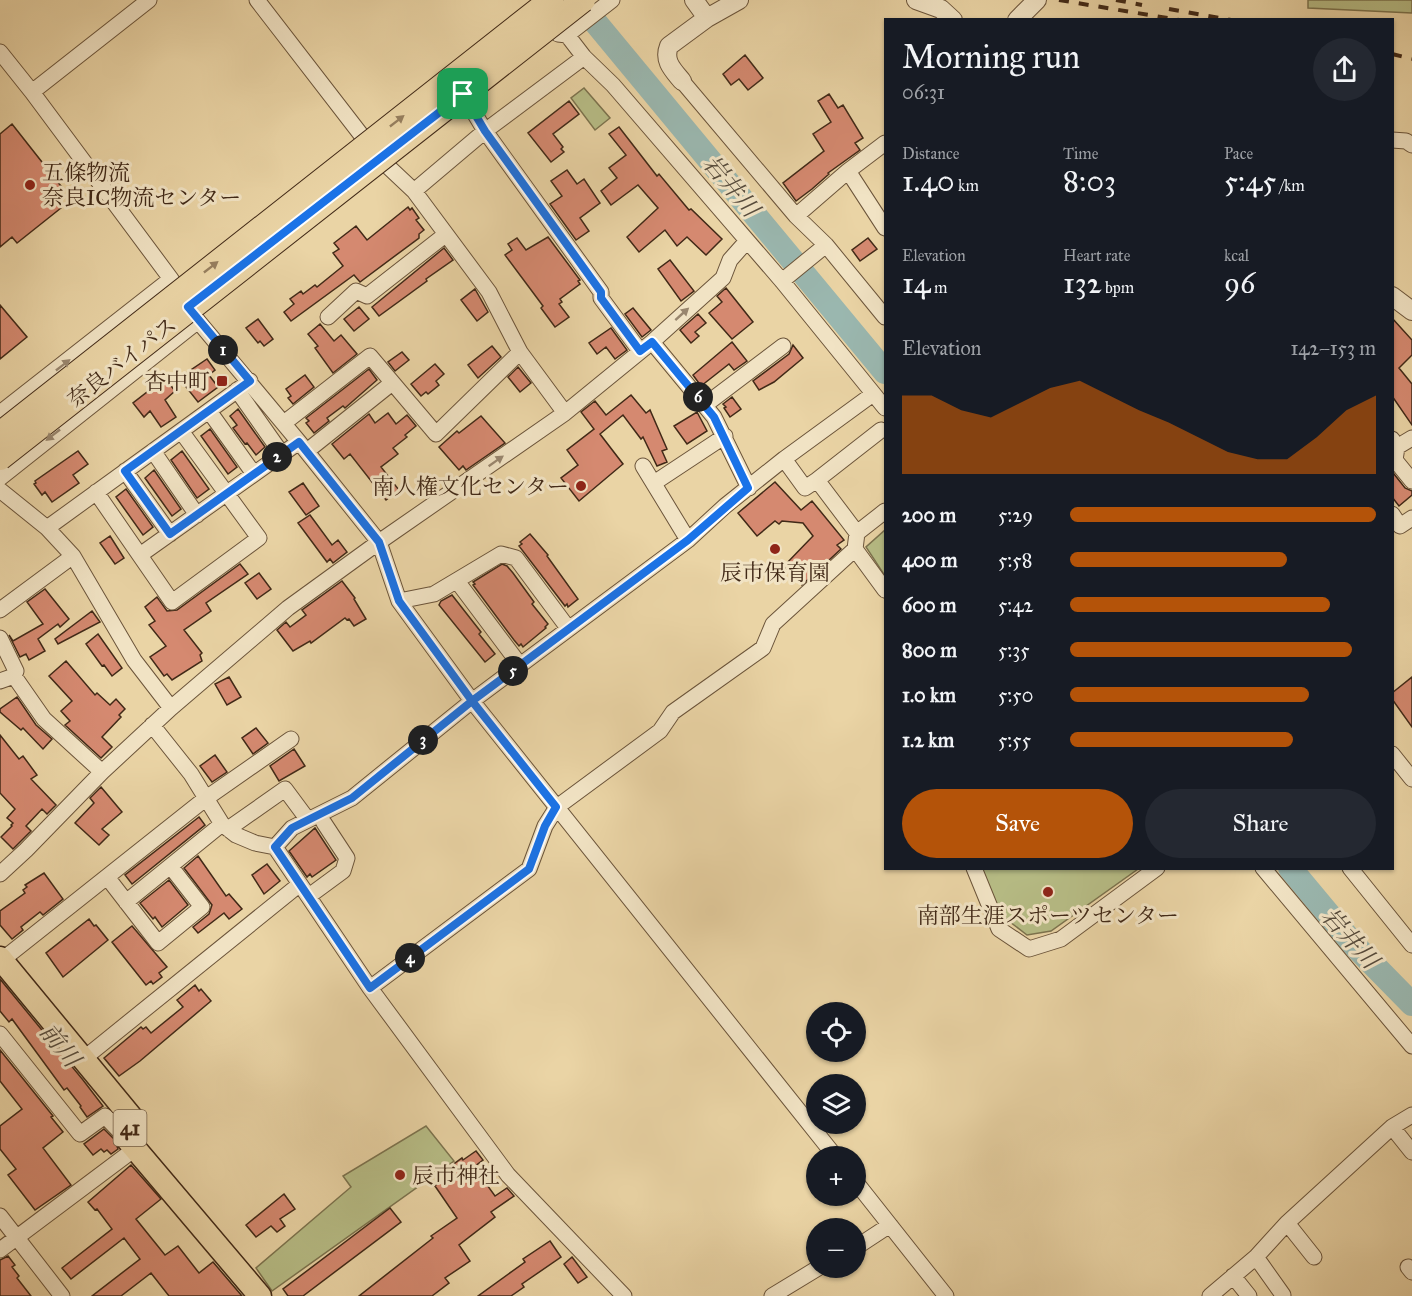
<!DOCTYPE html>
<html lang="en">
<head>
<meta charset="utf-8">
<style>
	body { margin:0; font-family:"IM FELL Great Primer","Noto Serif JP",serif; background:#242831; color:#f1f3f6; height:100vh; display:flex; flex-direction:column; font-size:22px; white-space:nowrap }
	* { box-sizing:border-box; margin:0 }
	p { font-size:20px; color:#9ea1a6 }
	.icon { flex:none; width:33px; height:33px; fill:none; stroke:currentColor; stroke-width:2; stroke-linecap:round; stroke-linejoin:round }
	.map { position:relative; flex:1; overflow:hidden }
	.drawer { position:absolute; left:884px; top:18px; width:510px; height:852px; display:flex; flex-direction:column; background:#171b24; border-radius:0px; box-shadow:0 2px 4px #0004 }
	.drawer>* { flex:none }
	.buttons { position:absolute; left:806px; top:1002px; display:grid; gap:12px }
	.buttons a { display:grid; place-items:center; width:60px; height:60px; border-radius:50%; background:#171b24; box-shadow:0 2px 4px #0004; font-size:30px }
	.pin { position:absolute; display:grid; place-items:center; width:51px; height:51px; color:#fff; margin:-26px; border-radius:12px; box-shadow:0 3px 9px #0006 }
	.km { position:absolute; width:30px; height:30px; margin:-15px; border-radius:50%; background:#222; color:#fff; font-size:16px; line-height:30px; text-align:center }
	.round { display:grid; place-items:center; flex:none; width:63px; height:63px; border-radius:32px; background:#242831 }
	.headline { display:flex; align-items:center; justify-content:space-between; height:102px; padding:0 18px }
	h1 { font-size:33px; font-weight:600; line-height:45px }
	.figures { display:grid; grid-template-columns:repeat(3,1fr); gap:9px; height:102px; padding:6px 18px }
	.figures div { display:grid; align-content:center }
	.figures b { font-size:30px; font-weight:600 }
	.figures small { font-size:16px; font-weight:400 }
	.figures p { font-size:16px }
	.chart { height:168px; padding:12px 18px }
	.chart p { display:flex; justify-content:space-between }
	.chart svg { width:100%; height:108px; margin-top:6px; fill:#b45309; opacity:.7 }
	.primary-button { display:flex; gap:12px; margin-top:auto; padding:12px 18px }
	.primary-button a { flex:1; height:69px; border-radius:36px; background:#b45309; color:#fff; font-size:24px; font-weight:600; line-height:69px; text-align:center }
	.primary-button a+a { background:#242831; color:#f1f3f6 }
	ul { padding:0 18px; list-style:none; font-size:20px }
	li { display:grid; grid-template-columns:96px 72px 1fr; align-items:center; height:45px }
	li i { height:15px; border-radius:8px; background:#b45309 }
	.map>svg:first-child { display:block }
	.green { fill:#b7bd86; stroke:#7c734e; stroke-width:1.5 }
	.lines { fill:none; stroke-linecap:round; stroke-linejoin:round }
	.river { stroke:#9ab7af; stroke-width:24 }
	.building { fill:#d58970; stroke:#412917; stroke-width:1.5 }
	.minor-casing { stroke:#6b543a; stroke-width:17 }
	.tertiary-casing { stroke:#6b543a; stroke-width:20 }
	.primary-casing { stroke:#412917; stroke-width:25 }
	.minor { stroke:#f1e3c4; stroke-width:15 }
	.tertiary { stroke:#f1e3c4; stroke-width:18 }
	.primary { stroke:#ead4a5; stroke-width:22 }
	.rail { stroke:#412917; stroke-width:4; stroke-dasharray:10 10; stroke-linecap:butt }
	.trunk-bridge-casing { stroke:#412917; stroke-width:26; stroke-linecap:butt }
	.trunk-bridge { stroke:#ead4a5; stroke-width:24 }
	.oneway { fill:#967e5e }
	.oneway2 { fill:#99866e }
	.route-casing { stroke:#fff; stroke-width:12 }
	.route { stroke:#1a73e8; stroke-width:8 }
	.poi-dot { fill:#8f2418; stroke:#f1e3c4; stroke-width:2 }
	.labels { text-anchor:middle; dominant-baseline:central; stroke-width:6; stroke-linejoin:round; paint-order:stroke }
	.shield { fill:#f1e3c4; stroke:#76614b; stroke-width:1.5 }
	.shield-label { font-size:21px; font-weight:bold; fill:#412917 }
	.poi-label { font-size:22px; fill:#412917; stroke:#f1e3c4; text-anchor:start }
	.street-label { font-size:22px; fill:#412917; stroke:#f1e3c4 }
	.water-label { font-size:24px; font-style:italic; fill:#574c3d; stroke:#f1e3c4 }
</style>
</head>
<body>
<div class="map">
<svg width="1412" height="1296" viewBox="0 0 1412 1296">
	<rect width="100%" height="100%" fill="#ead4a5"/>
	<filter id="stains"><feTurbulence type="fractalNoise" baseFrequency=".00333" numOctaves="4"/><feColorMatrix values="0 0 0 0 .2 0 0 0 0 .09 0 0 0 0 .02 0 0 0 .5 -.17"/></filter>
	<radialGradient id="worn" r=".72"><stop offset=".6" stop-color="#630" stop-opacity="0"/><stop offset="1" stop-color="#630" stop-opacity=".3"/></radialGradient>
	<!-- green -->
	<path class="green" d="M1308,0h104v13l-104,-5z
		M584,88l26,30 -15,12 -24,-32z
		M885,530v46l-19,-29z
		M981,869h157l-87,62 -24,4 -26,-20z
		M426,1126l28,35 -182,130 -16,-23 95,-81 -8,-11z"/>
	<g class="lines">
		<!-- river -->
		<path class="river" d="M577,0l308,372
			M1290,868l65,78 57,58"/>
	</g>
	<!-- building -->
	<path class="building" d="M745,55l18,23 -15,12 -9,-11 -8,6 -8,-11z
		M829,94l9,14 5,-3 20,33 -8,5 5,7 -32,23 1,1 -17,15 -16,12 -13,-18 41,-32 -11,-17 18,-12 -13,-21z
		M569,101l10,13 -26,20 10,13 -2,2 3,3 -13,10 -23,-29z
		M12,124l52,66 -11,9 8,9 -44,35 -5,-6 -12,10v-113z
		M619,127l38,49 2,-2 30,36 2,-1 31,30 -16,16 -19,-18 -10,9 -12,-16 -26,22 -12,-15 31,-29 -20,-23 -27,20 -10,-14 16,-13 -8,-10 17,-13 -17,-21z
		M567,170l10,14 7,-5 16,24 -20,15 9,13 -13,9 -26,-36 12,-8 -11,-15z
		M408,207l2,3 2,-2 7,10 -3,2 8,10 -5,4v4l-59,44 -6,-7 -63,46 -7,-9 10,-8 -4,-5 11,-8 2,3 12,-9 2,2 26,-21 -10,-13 6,-4 -5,-6 22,-17 11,14z
		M548,237l32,43 -2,1 2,3 -20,15 2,3 -3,2 10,13 -14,10 -14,-19 2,-2 -38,-51 7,-5 -4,-6 9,-6 9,12z
		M868,238l9,11 -17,12 -8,-11z
		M444,248l9,12 -27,19 1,2 -48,35 -7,-9z
		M670,260l24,31 -13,10 -23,-32z
		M726,288l27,34 -21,17 -23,-26 13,-11 -5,-6z
		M475,289l13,23 -11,9 -16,-21z
		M0,305l27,32 -27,22z
		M359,307l10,12 -15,12 -10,-12z
		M633,308l18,22 -9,7 -17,-23z
		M698,314l8,9 -11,9 4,4 -8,7 -11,-13z
		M1392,318l20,22v15l-13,13 13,16v41l-20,-29z
		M258,319l15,20 -9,7 -4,-5 -2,2 -12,-15z
		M320,324l14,17 7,-6 16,19 -24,19 -18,-25 3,-2 -10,-12z
		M611,328l16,22 -12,9 -9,-12 -9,7 -8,-11z
		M732,342l15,19 -13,9 -5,-6 -28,22 -8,-11z
		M793,345l10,13 -29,24 -15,8 -6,-9 36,-27z
		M492,346l9,11 -23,21 -10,-13z
		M402,352l7,8 -14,11 -7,-9z
		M207,359l8,11 -6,5 9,12 -20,15 -19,-24z
		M435,364l9,10 -8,7 3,4 -11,9 -2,-2 -5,4 -10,-12z
		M518,367l13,16 -11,9 -12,-15z
		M369,369l8,11 -32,28 -2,-2 -16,12 2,3 -15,12 -8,-10 3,-2 -3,-3z
		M305,375l9,12 -21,17 -5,-6 3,-2 -5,-7z
		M165,378l10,13 -10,9 11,17 -15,10 -11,-16 -6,6 -11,-14z
		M631,395l15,18 4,-3 17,39 -5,2 5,11 -10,4 -14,-29 -2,2 -18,-24 -23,19 23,30 -44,37 -18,-23 17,-13 -11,-15 27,-21 -13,-17 14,-11 11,14z
		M732,397l9,12 -11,8 -6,-9 2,-1 -3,-3z
		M238,409l27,38 -9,8 -9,-12 -2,1 -12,-16 4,-3 -7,-9z
		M697,412l10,19 -20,13 -13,-18z
		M388,413l8,11 11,-9 9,11 -11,9 2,2 -14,11 5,6 -17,13 18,23 -13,10 -36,-46 -6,5 -12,-15 37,-30 6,9z
		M481,416l24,27 -39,27 -3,-4 -4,4 -20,-23 18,-16 2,2z
		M210,429l27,38 -9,7 -27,-38z
		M78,451l10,13 -15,11 6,8 -27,19 -7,-10 -3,3 -8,-11 2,-1 -1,-2z
		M182,451l27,38 -12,9 -26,-38z
		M154,470l27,39 -9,7 -27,-38z
		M1394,474l11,14 7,3v4l-13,11 -7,-9v-21z
		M775,482l26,28 11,-9 32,39 -7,5 4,4 -39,36 -18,-19 29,-30 -10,-13 -21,-2 -3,3 -4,-3 -18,15 -19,-23z
		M303,483l16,23 -13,9 -17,-23z
		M126,489l27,38 -10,8 -27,-38z
		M310,515l22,30 6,-5 9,12 -14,11 -3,-4 -3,3 -29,-39z
		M530,534l18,21 -1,1 31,43 -10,8 -1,-3 -2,2 -46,-60 3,-2 -2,-2z
		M110,536l14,22 -9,6 -15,-21z
		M240,564l8,10 -42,29 5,8 -27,19 18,23 -2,2 2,6 -30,19 -5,-6 -3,2 -14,-19 16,-11 -17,-21 6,-4 -10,-14 12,-10 10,14 10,-1z
		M502,564l5,2 6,7 21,29 -2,2 16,20 -3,3 1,1 -23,19 -2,-3 -2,2 -5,-6 -41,-55 2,-1 -2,-2z
		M259,573l12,16 -14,10 -12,-16z
		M342,581l13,17 -1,1 12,20 -12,7 -5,-7 -2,1 -2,-2 -34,25 -1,-2 -17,10 -16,-21 9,-8 4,5 16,-12 -4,-5z
		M45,589l24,30 -9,8 -2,-3 -20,15 7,12 -16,9 -3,-6 -6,3 -11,-22 4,6 30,-17 -16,-22z
		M452,595l29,37 -2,2 16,20 -10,8 -46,-57 2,-4z
		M92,611l8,11 -42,22 -3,-5z
		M98,634l24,34 -10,8 -8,-11 -2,1 -16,-22z
		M66,661l29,34 2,-2 13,12 6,-6 9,10 -6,6 2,2 -19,20 10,10 -11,11 -36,-33 5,-4 -9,-10 11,-10 -23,-25z
		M229,677l12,20 -14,8 -12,-21z
		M1412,677v50l-20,-28v-6z
		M17,697l19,28 16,14 -9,10 -20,-21 -2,2 -21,-18v-3z
		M256,728l12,15 -15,11 -11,-16z
		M0,735l19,24 4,-3 14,19 -6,4 25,26 -9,9 -5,-5 -16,17 5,5 -18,18 -12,-12 11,-11 -1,-1 2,-2 -6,-5 8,-9 -15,-16z
		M294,749l11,17 -26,15 -9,-15z
		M215,755l12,17 -15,10 -12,-16z
		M101,787l21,25 -20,17 7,6 -10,10 -24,-22 19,-20 -4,-5z
		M199,817l6,8 -73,59 -7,-9z
		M315,828l21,32 -24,17 -2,-3 -3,3 -18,-26z
		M198,856l28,40 3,-2 13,15 -13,10 -5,-6 -26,20 -5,-6 16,-13 3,-9 -28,-37z
		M267,864l13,17 -16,13 -12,-19z
		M44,873l19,26 -20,16 -3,-3 -19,15 2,3 -11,9 -12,-14v-14l25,-18 -2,-3 4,-3 -2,-2z
		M169,880l19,25 -26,22 -7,-10 -2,2 -13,-16z
		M89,919l5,7 2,-1 12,15 -45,37 -17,-24z
		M132,926l35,41 -8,6 3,4 -9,7 -2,-3 -5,4 -34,-43z
		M0,979l83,101 20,26 -16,11 -7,-10 1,-1 -14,-18 -3,2 -52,-71 -3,3 -9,-11z
		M195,985l4,6 2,-2 10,12 -71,60 -21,15 -15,-18 37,-31 2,2 3,-2 5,6 32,-26 -6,-7z
		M0,1050l53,66 -2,1 12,15 -20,16 28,37 -36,25 -27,-35 8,-6 -16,-20v-23l22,-17 -22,-28z
		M104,1129l10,10 4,10 -7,5 -4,-4 -3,2 -3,-3 -8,6 -9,-11z
		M476,1151l7,9 -9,7 21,29 12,-8 7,8 -23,16 4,5 -36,28 11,16 -25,17 4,5 -17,13h-73l74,-58 -2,-2 26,-18 -22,-32 4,-4 -3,-5 26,-19 1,2z
		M131,1165l30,34 -25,20 29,36 13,-9 21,27 14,-11 29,34h-73l-18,-23 -30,23h-29l48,-37 -16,-21 -53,41 -9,-11 50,-39 -15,-20 -2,1 -7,-8z
		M284,1194l11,15 -15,10 5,7 -8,6 -6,-6 -15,11 -10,-12z
		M390,1208l11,14 -98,74h-15l-5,-7z
		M550,1241l11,16 -39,27 2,3 -13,9h-33l47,-34 -2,-3z
		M8,1256l7,9 -3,2 7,9 -2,2 14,18h-31v-36z
		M572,1257l15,20 -9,6 -14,-19z"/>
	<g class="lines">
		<defs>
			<path id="minor" d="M257,0l122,158 35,33 75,101 31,60 45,61
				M551,14l33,43 29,28 169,196 103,127
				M558,34l9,1 45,-35
				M0,52l32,40 139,187 27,42 101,121 80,100 20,59 73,100 363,455
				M682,81l114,135 30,29 59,72
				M32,92l117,-92
				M463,94l22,37 116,161v6l39,53
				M1392,140l14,1 6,4
				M848,171l37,57
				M414,191l71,-60 99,-74
				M796,216l52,-45 37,-28
				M782,281l44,-36
				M328,317l28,-26 11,5 78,-61
				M652,342l62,75 35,71
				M237,390l45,64
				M705,405l78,-59
				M209,411l45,63
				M0,413l171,-134
				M284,423l86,-67 66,78 84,-82
				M1392,439l5,8 -2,13 17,21
				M1392,450l20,-12
				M153,451l44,64
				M307,451l85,-68
				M784,459l21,29 12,-8 40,53
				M643,466l45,74
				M125,471l45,63
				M0,478l198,-157
				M660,479l65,-43
				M817,480l64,-50
				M0,490l47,38 26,28 61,104 37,48
				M96,492l76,110 87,-64 -78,-107
				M1392,514l8,12 12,-8
				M47,528l203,-147
				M855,549l30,41
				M140,555l159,-113
				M457,581l63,84
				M399,601l35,-7 67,-40 15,4 52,70
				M0,610l73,-54
				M0,638l16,33 -2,5
				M0,681l14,-5 30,43 58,53
				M152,725l39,49 31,50 14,11 19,8 20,4 95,141 138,187 116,121
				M1392,754l20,25
				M228,829l57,-40 23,31
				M275,847l17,-19 60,-30 120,-97 216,-161 37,-34 59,-47 89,-65
				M974,868l25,61 30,20 32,-10 96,-71
				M1263,868l149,178
				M1350,868l62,77
				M0,874l26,-24 76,-78 69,-64 117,-100 91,-66 186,-129 87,-71 71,-64 7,-18 16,-18
				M107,877l51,66 44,-36 -31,-40
				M309,896l34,-25 4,-13 -23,-35
				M126,902l96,-78
				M2,960l203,-161 86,-60
				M370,988l159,-119 16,-43 12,-19 103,-76 13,-19 90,-64 10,-24 82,-75 2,-16 28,-22
				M0,1034l80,100 25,-18 22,23
				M82,1060l218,-176
				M1392,1127l20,25
				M855,1181l91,115
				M0,1216l62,80
				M1287,1223l27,34
				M855,1248l35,-23
				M0,1250l136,-102
				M1256,1257l27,38
				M1408,1267l4,5
				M1233,1276l16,20
				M772,1296l46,-28
				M1210,1296l46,-39 31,-34 105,-96 20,-12"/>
			<path id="tertiary" d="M694,0l13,18
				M916,0l25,9 12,11
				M1017,20l20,-20
				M682,81c-9,-11 -19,-20 -13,-35l38,-28 32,-18
				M1392,296l20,15"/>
			<path id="primary" d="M0,958l132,160 -5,21 133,157"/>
		</defs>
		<!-- minor casing -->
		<use href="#minor" class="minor-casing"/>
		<!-- tertiary casing -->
		<use href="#tertiary" class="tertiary-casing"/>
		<!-- primary casing -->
		<use href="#primary" class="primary-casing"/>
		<!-- minor -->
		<use href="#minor" class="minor"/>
		<!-- tertiary -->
		<use href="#tertiary" class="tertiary"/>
		<!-- primary -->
		<use href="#primary" class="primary"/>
		<!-- rail -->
		<path class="rail" d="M1059,0l120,20
			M1116,0l26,5
			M1169,9l62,11
			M1392,54l20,5"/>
		<defs>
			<path id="trunk-bridge" d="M0,434l551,-434
				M0,458l583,-458"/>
		</defs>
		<!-- trunk-bridge casing -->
		<use href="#trunk-bridge" class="trunk-bridge-casing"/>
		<!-- trunk-bridge -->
		<use href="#trunk-bridge" class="trunk-bridge"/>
	</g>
	<!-- one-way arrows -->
	<defs><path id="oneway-solid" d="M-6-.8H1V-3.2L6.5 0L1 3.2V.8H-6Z" transform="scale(1.5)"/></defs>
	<g class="oneway">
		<use href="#oneway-solid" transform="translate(397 121) rotate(-38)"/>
		<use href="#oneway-solid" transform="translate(211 267) rotate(-38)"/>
	</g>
	<g class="oneway2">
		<use href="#oneway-solid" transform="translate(682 314) rotate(-42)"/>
		<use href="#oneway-solid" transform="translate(63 365) rotate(-38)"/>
		<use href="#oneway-solid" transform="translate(53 435) rotate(142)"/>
		<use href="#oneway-solid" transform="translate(496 461) rotate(-35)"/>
	</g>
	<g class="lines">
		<defs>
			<path id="route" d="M463,94l-275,213 62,74 -125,90 45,63 129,-92 80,100 20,59 73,100 -120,97 -60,30 -17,19 95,141 159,-119 16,-43 11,-19 -84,-106 216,-161 60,-52 -34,-71 -62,-75 -12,9 -39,-53v-6l-116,-161 -22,-37"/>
		</defs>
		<!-- route casing -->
		<use href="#route" class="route-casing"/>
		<!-- route -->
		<use href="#route" class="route"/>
	</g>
	<!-- markers -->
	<g class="poi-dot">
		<circle cx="30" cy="185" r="6"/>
		<rect x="216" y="375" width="12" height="12" rx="3"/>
		<circle cx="581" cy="486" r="6"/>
		<circle cx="775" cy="549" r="6"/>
		<circle cx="1048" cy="892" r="6"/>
		<circle cx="400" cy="1175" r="6"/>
	</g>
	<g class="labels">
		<!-- shield labels -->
		<rect class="shield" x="113.5" y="1110" width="33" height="36" rx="4.5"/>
		<g class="shield-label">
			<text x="130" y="1128">41</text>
		</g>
		<!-- poi labels -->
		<g class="poi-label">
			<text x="42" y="172">五條物流<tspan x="42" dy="25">奈良IC物流センター</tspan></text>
			<text x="210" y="381" text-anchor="end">杏中町</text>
			<text x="569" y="486" text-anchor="end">南人権文化センター</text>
			<text x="775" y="572" text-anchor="middle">辰市保育園</text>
			<text x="1048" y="915" text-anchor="middle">南部生涯スポーツセンター</text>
			<text x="412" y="1175">辰市神社</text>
		</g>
		<!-- street labels -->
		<g class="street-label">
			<text transform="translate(122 362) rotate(-38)">奈良バイパス</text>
		</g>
		<!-- water labels -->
		<g class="water-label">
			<text transform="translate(731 186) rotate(50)">岩井川</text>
			<text transform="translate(1350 938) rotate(48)">岩井川</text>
			<text transform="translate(60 1045) rotate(51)">前川</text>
		</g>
	</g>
	<rect width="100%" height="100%" filter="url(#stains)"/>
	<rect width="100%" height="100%" fill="url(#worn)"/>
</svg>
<div class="buttons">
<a><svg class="icon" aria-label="locate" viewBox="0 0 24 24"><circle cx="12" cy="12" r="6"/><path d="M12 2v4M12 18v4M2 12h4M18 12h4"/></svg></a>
<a><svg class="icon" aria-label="layers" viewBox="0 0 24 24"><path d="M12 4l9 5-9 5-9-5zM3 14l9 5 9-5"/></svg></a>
<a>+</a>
<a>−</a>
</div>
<div class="pin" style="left:463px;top:94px;background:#1e9e55"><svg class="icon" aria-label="arrive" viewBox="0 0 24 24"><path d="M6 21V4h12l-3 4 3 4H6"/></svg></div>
<b class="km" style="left:223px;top:350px">1</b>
<b class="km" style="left:277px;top:457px">2</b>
<b class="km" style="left:423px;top:740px">3</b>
<b class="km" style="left:410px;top:958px">4</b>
<b class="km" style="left:513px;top:671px">5</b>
<b class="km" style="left:698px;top:397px">6</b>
<section class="drawer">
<div class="headline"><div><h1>Morning run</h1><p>06:31</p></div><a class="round"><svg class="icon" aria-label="share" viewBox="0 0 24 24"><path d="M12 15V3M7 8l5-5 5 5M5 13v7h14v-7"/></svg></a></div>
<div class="figures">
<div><p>Distance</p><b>1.40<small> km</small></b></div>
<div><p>Time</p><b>8:03</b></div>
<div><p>Pace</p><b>5:45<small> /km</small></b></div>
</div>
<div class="figures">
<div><p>Elevation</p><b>14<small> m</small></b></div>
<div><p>Heart rate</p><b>132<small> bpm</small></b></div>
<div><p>kcal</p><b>96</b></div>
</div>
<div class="chart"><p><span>Elevation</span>142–153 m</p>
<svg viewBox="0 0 160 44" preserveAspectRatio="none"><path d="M0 44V12L10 12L20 18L30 21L40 15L50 9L60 6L70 12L80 18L90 23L100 29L110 35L120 38L130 38L140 29L150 18L160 12V44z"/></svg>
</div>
<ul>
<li><b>200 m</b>5:29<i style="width:100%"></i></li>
<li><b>400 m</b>5:58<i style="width:71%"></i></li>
<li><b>600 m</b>5:42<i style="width:85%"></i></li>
<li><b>800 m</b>5:35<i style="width:92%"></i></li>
<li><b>1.0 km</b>5:50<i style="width:78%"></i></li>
<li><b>1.2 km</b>5:55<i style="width:73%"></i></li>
</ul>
<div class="primary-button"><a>Save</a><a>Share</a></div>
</section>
</div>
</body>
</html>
